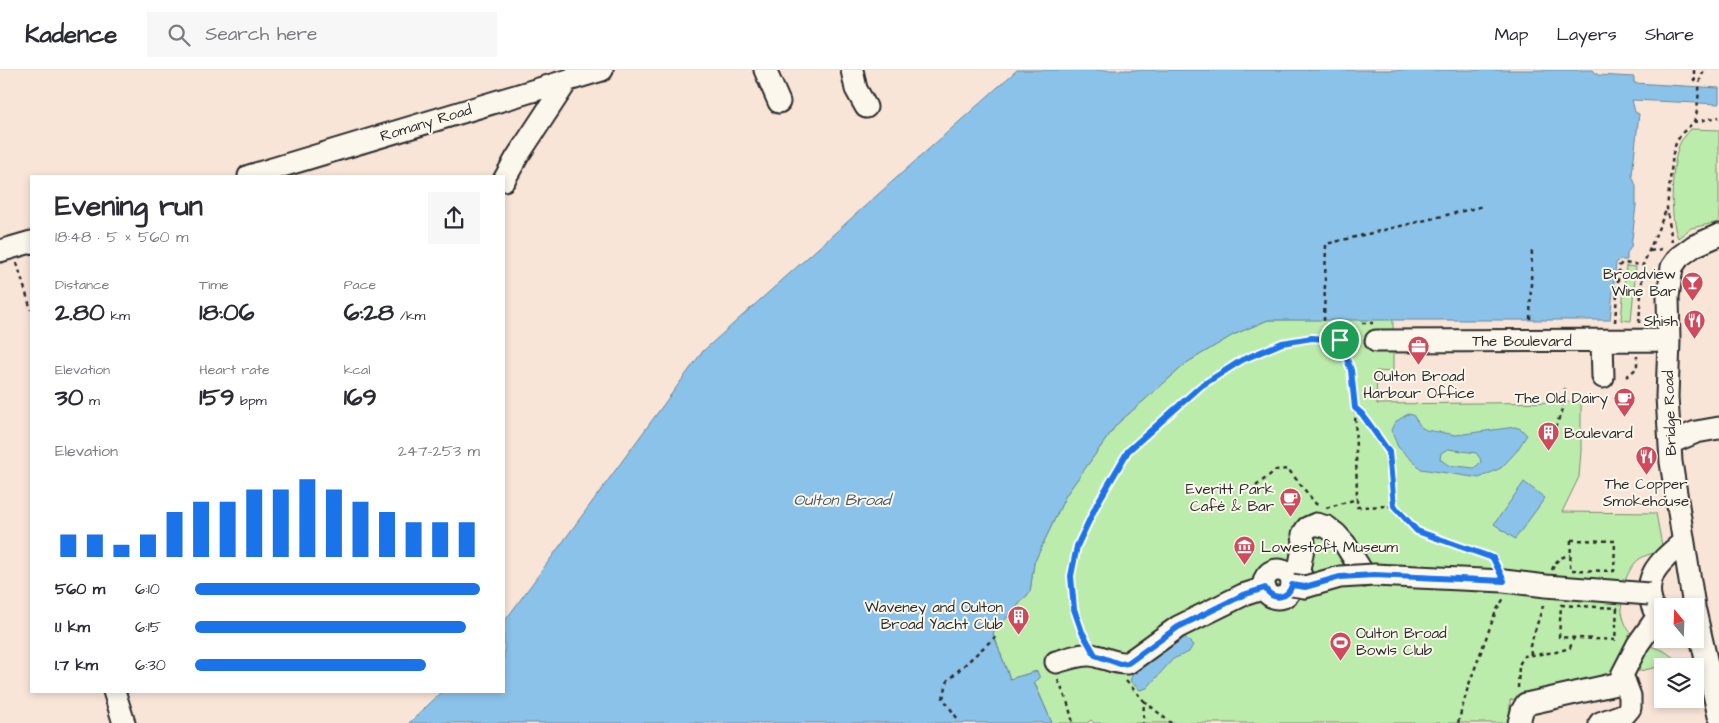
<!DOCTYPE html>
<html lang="en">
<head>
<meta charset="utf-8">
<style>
	body { margin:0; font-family:"Architects Daughter",sans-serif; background:#f7f7f7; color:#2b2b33; height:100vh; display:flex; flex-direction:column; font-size:19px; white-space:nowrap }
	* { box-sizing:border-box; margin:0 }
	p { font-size:16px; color:#7c7c81 }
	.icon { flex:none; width:28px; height:28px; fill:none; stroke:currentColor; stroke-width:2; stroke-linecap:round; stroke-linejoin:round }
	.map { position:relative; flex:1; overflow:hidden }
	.panel { position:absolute; left:30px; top:105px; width:475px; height:518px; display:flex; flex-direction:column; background:#fff; border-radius:0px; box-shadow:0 2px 8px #0003 }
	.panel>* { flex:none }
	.needle { width:32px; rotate:341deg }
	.tools { position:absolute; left:1654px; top:528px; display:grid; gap:10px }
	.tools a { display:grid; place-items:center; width:50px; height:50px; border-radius:0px; background:#fff; box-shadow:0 2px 8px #0003; font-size:25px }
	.pin { position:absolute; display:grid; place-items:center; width:42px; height:42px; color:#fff; margin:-21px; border:2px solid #fff; border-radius:50%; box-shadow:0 1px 5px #0007 }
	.round { display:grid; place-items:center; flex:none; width:52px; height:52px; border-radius:0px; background:#f7f7f7 }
	.overview { display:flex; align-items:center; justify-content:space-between; height:85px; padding:0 25px }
	h1 { font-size:28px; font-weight:700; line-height:38px }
	.figures { display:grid; grid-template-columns:repeat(3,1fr); gap:8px; height:85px; padding:5px 25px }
	.figures div { display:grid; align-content:center }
	.figures b { font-size:25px; font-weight:700 }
	.figures small { font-size:14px; font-weight:400 }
	.figures p { font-size:14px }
	.chart { height:140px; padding:10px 25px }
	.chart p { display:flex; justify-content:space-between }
	.chart svg { width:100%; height:90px; margin-top:5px; stroke:#1a73e8; stroke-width:6 }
	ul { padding:0 25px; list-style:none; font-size:16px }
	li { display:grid; grid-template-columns:80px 60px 1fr; align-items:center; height:38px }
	li i { height:12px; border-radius:6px; background:#1a73e8 }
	header { display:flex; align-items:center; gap:30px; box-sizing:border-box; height:70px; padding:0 25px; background:#fff; border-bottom:1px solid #e1e1e2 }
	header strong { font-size:24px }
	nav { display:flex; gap:28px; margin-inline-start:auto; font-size:18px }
	.search { width:350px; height:45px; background:#f7f7f7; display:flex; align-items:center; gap:12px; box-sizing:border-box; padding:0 18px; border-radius:0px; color:#7c7c81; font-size:19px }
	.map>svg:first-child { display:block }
	.green { fill:#bcecab; stroke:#748c6b }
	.water { fill:#8bc2e9; stroke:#65869d; fill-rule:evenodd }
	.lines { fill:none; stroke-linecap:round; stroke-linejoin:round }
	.minor-casing { stroke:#2b2b2b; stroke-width:25 }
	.path { stroke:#2b2b2b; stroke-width:2.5; stroke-dasharray:4 4; stroke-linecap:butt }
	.minor { stroke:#fbf7ec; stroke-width:21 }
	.minor-bridge-casing { stroke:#2b2b2b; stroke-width:25; stroke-linecap:butt }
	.minor-bridge { stroke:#fbf7ec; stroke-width:21 }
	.route-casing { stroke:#fff; stroke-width:10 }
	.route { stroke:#1a73e8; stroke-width:6 }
	.labels { text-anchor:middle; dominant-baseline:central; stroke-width:4; stroke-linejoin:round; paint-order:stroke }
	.street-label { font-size:15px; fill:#2b2b2b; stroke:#fbf7ec }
	.poi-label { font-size:15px; fill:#2b2b2b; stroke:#fbf7ec; text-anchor:end }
	.water-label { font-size:16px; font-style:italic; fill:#485864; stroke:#fbf7ec }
</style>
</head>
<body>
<header>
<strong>Kadence</strong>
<div class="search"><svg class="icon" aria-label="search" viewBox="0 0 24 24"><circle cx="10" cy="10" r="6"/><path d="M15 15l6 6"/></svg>Search here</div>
<nav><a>Map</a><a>Layers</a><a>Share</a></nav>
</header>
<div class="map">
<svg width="1719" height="653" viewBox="0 0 1719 653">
	<rect width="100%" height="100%" fill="#f9e5d8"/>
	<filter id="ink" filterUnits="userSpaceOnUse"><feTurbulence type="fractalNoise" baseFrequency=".02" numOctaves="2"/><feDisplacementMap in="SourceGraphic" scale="10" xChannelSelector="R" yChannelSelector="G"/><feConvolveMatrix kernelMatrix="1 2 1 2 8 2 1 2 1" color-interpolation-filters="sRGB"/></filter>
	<g filter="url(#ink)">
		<!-- green -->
		<path class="green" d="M1691,59l28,1v92l-28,6 -13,10c-9,-20 -7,-77 3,-97 3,-4 7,-8 10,-12z
			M1626,196l10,1 -5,54 -10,-1z
			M1393,249v53l-17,-1 1,33 204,-2v49l-2,26 -17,35 94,1 7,38c-10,2 -21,4 -28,12 -15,18 -19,50 -5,69 9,12 22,14 34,19 5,3 11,8 16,11l-170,38v23h-416l-3,-3 -4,3h-35l-18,-42 3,-10 -27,8 -17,-46 37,-41 4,-29 32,-68 51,-71 71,-62 45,-27 35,-15z"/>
		<!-- water -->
		<path class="water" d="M1017,0h576l5,5 36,2v6l85,5v16l-87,-4 3,12 4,2 -7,61 4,11v20l-5,41 -4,6v7h-8l-3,3 -6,57h-342l-35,15 -45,27 -71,62 -51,71 -32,68 -4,29 -37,41 17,46 27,-8 3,7 -6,4 18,41h-643l34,-32h61v-69l199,-271z
			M1408,344l5,1 8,12 5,3 30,5 59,-8 6,2 6,6 -11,17 -15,16 -22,10 -58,-9 -23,-22 -7,-17 4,-8zM1448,379l28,4 4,5 1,4 -7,6 -26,-3 -8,-6 1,-6z
			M1524,412l21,16 -30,41 -21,-15z
			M1183,565l10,10 -4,7 -16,7 -26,29 -7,2 -10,-9c6,-22 35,-35 53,-46z"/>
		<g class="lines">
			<defs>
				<path id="minor" d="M765,0l14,32
					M852,0l4,19 10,18
					M249,106l353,-106
					M504,110l13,-23 50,-76
					M0,181l31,-9
					M1376,271l293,-1
					M1602,271l1,36
					M1670,373l26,-11 23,-4
					M1264 514a14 14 0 1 1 28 0a14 14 0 1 1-28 0Z
					M1305,517l-6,-17 5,-27 -1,-9 4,-6 9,-4 11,3 9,7 9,10 20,32
					M1694,536l-23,-144 -4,-65 2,-57 -1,-43 4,-30 7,-10 15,-11 25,-11
					M1654,540c-14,-33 6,-48 29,-68
					M1695,541l24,105
					M1056,592c12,-3 28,-10 40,-6 12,3 21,8 32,7l50,-36 65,-32 22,-7
					M114,621l10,32
					M1519,653l3,-12 4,-7 99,-22
					M1600,653l25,-9 5,-6v-12l-8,-21 16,-31 20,-28"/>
			</defs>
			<!-- minor casing -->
			<use href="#minor" class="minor-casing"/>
			<!-- path -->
			<path class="path" d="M1694,0v10h6
				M1694,52l25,-5
				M1672,172l-5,-34 6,-55 3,-10 5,-9 13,-12 3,-11 3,-31 4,-10
				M1650,181l12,-2
				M17,193l14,47
				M1530,249l2,-71
				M1324,251l2,-77 158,-38
				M1615,252l4,-56 3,-3 21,2
				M1362,253h11
				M1639,253l4,-58 24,-57
				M1340,270l11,30 4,38 2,90
				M1626,307l11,-9v-12
				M1551,365c9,-17 13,-27 14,-47
				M1256,416l20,-16 12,-1 28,35 5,2
				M1394,436l23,25 76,27 3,6
				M1326,438l31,-9v8l37,-1 -5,-54 -27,-38 -7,-6
				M1571,470l44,1 -1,30 -44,-1z
				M1552,500c4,-10 8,-13 18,-15
				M1561,535l56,3 -2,32 -56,-3z
				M1084,567c-30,-52 -2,-108 25,-153 6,-10 12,-23 19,-32 7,-9 17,-16 25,-24 37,-35 79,-70 128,-85 26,-8 53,-3 79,-2
				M1531,585l-1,-9 14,-43
				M1058,610l10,24 5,19
				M1126,611l18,20 -1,22
				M1518,618l1,-23 5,-9 32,-4 14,-4 4,-11
				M1144,631l27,22
				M957,648l-14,-20 5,-18 47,-43
				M1458,653l10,-36 28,-76 8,-13"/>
			<!-- minor -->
			<use href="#minor" class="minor"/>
			<defs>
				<path id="minor-bridge" d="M1292,515l13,2 35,-10 34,-2 130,6 42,5 103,8"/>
			</defs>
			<!-- minor-bridge casing -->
			<use href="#minor-bridge" class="minor-bridge-casing"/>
			<!-- minor-bridge -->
			<use href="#minor-bridge" class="minor-bridge"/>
		</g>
	</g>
	<g class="lines" filter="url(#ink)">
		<defs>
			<path id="route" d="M1312,268l28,2 11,30 4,38 7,6 27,38 5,54 23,25 76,27 11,23 -130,-6 -34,2 -35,10 -13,-2c-4,14 -19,16 -27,3l-22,7 -65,32 -50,36 -8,1 -25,-9 -13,-23 -8,-23 -3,-33 6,-30 20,-42 31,-53 73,-65 41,-26 40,-17z"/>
		</defs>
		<!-- route casing -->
		<use href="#route" class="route-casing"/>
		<!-- route -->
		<use href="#route" class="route"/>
	</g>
	<!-- icons -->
	<defs>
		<symbol id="bar-pin" viewBox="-11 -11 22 30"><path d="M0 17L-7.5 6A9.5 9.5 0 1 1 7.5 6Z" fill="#d1495b" stroke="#fbf7ec"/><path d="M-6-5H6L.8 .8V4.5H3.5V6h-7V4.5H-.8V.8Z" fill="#fff"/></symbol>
		<symbol id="restaurant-pin" viewBox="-11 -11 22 30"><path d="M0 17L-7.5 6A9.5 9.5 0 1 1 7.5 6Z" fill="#d1495b" stroke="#fbf7ec"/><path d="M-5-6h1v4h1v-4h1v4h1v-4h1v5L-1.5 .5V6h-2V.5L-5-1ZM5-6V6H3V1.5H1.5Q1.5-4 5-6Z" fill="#fff"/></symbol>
		<symbol id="office-pin" viewBox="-11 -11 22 30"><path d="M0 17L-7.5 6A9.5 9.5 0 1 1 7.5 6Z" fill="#d1495b" stroke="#fbf7ec"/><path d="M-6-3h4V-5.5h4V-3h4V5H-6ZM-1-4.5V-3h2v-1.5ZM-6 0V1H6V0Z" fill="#fff"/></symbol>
		<symbol id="cafe-pin" viewBox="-11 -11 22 30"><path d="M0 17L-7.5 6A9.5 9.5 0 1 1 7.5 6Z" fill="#d1495b" stroke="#fbf7ec"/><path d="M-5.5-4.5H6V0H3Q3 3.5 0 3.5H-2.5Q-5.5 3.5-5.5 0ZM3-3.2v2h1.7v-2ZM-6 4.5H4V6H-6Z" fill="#fff"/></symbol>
		<symbol id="building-pin" viewBox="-11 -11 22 30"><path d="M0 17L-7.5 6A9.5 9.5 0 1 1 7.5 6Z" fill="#d1495b" stroke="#fbf7ec"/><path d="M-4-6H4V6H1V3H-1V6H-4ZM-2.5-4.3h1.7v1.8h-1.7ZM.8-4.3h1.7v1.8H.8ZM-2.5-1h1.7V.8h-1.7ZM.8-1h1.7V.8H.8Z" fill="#fff"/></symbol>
		<symbol id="museum-pin" viewBox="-11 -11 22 30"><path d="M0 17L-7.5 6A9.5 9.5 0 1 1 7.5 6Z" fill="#d1495b" stroke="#fbf7ec"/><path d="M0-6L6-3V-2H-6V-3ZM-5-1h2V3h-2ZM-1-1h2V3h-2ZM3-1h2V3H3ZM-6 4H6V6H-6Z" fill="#fff"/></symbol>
		<symbol id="stadium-pin" viewBox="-11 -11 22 30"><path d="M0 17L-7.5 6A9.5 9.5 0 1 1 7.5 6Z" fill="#d1495b" stroke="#fbf7ec"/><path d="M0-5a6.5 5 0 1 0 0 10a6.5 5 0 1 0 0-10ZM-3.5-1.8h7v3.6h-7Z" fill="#fff"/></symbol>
	</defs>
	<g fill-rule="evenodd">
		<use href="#bar-pin" x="1680" y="200" width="25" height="34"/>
		<use href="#restaurant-pin" x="1682" y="238" width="25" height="34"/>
		<use href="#office-pin" x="1406" y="264" width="25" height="34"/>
		<use href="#cafe-pin" x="1612" y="316" width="25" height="34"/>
		<use href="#building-pin" x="1536" y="350" width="25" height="34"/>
		<use href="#restaurant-pin" x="1634" y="374" width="25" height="34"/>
		<use href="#cafe-pin" x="1278" y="416" width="25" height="34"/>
		<use href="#museum-pin" x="1232" y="464" width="25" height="34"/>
		<use href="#building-pin" x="1006" y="534" width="25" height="34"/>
		<use href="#stadium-pin" x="1328" y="560" width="25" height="34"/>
	</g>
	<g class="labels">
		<!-- street labels -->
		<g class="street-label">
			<text transform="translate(426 53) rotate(-17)">Romany Road</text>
			<text x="1522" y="271">The Boulevard</text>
			<text transform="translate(1670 343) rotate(-92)">Bridge Road</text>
		</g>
		<!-- poi labels -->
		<g class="poi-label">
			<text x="1676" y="204">Broadview<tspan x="1676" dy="17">Wine Bar</tspan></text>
			<text x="1678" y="251">Shish</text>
			<text x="1419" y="306" text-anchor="middle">Oulton Broad<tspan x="1419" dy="17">Harbour Office</tspan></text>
			<text x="1608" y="328">The Old Dairy</text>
			<text x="1564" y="363" text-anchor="start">Boulevard</text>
			<text x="1646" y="414" text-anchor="middle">The Copper<tspan x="1646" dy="17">Smokehouse</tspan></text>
			<text x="1274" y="419">Everitt Park<tspan x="1274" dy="17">Café &amp; Bar</tspan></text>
			<text x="1261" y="477" text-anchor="start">Lowestoft Museum</text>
			<text x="1003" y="537">Waveney and Oulton<tspan x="1003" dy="17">Broad Yacht Club</tspan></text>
			<text x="1356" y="563" text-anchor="start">Oulton Broad<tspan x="1356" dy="17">Bowls Club</tspan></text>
		</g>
		<!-- water labels -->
		<g class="water-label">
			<text x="842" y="430">Oulton Broad</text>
		</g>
	</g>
</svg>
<div class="tools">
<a><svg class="needle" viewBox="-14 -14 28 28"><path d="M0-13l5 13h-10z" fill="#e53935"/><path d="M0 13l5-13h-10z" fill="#7c7c81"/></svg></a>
<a><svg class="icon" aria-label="layers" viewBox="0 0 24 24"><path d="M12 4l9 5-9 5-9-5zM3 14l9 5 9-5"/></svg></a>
</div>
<div class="pin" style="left:1340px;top:270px;background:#1e9e55"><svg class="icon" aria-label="arrive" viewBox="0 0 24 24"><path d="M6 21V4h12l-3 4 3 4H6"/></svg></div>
<section class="panel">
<div class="overview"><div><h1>Evening run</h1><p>18:48 · 5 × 560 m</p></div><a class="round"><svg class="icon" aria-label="share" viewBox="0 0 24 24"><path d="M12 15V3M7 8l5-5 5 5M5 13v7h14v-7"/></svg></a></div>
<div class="figures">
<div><p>Distance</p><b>2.80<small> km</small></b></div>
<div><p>Time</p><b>18:06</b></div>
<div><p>Pace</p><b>6:28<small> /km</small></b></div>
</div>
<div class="figures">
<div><p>Elevation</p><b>30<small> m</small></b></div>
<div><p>Heart rate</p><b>159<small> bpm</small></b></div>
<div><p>kcal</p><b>169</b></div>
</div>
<div class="chart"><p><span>Elevation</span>247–253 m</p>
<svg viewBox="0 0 160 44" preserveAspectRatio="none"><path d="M5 44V33M15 44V33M25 44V38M35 44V33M45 44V22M55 44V17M65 44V17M75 44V11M85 44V11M95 44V6M105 44V11M115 44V17M125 44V22M135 44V27M145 44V27M155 44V27"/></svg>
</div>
<ul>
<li><b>560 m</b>6:10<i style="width:100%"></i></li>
<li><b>1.1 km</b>6:15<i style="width:95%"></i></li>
<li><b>1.7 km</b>6:30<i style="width:81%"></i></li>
</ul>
</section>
</div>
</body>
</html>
